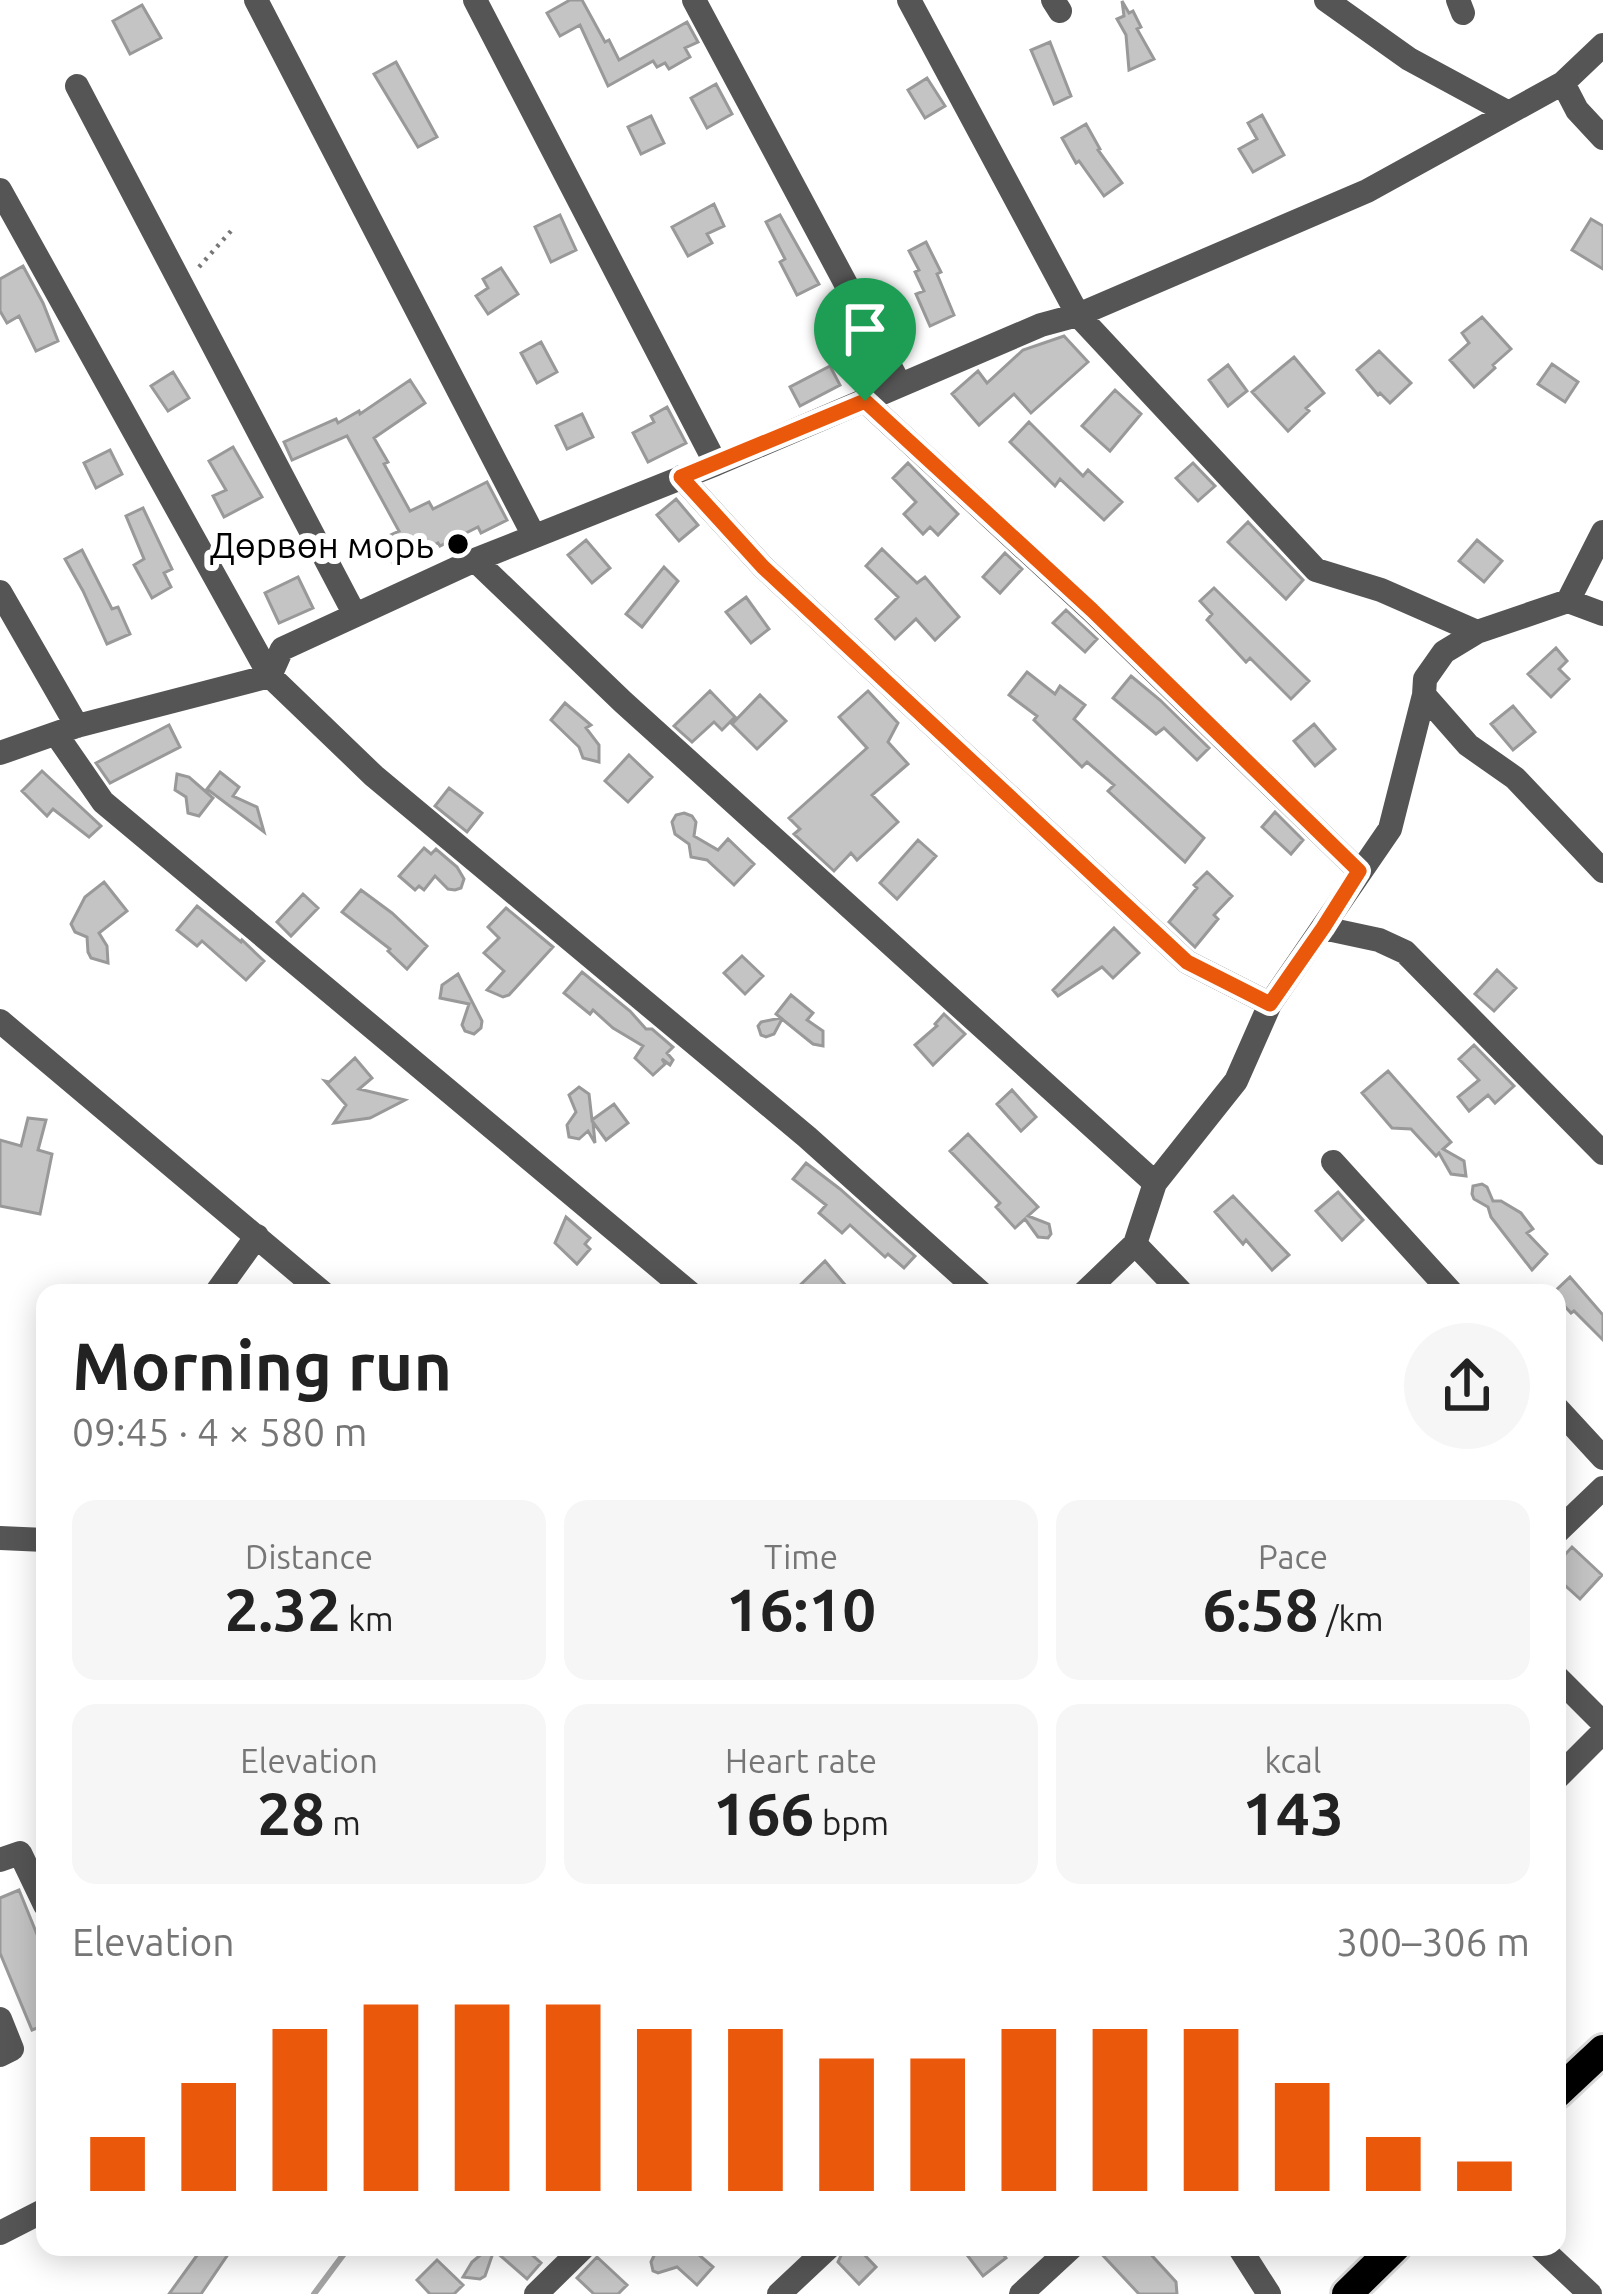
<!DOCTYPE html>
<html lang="en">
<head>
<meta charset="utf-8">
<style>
	body { margin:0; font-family:Ubuntu,sans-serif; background:#f6f6f6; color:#222; height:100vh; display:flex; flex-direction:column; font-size:45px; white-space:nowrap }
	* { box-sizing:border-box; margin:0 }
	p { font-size:39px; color:#767676 }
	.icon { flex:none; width:66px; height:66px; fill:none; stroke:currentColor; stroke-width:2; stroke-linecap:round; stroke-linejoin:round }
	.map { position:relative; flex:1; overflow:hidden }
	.sheet { position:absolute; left:36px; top:1284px; width:1530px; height:972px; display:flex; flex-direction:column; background:#fff; border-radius:24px; box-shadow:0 6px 30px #0003 }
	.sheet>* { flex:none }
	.pin { position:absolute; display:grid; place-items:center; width:102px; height:102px; color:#fff; margin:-123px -51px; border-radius:50% 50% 50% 0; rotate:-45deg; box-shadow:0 0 12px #0007 }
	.pin .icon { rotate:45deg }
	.round { display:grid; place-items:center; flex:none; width:126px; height:126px; border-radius:63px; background:#f6f6f6 }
	.overview { display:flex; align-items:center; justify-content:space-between; height:204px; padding:0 36px }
	h1 { font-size:66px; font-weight:700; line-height:90px }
	.stats { display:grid; grid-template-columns:repeat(3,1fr); gap:18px; height:204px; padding:12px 36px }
	.stats div { display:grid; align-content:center; border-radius:24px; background:#f6f6f6; text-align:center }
	.stats b { font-size:60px; font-weight:700 }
	.stats small { font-size:33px; font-weight:400 }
	.stats p { font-size:33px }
	.chart { height:336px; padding:24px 36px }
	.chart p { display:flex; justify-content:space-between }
	.chart svg { width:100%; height:216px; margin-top:12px; stroke:#ea580c; stroke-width:6 }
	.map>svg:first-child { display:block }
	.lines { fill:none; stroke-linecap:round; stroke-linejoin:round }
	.stream { stroke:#a3a3a3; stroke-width:6 }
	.building { fill:#c4c4c4; stroke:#999; stroke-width:3 }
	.major-casing { stroke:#dbdbdb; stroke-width:36 }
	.path { stroke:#777; stroke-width:4.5; stroke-dasharray:3 6; stroke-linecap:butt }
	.minor { stroke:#555; stroke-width:24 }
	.major { stroke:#000; stroke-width:30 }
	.route-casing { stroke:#fff; stroke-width:24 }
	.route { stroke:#ea580c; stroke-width:15 }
	.poi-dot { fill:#000; stroke:#fff; stroke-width:4.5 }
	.labels { text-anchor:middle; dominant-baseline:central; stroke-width:12; stroke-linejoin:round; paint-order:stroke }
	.poi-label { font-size:36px; fill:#000; stroke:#fff; text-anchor:end }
</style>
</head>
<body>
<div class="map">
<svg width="1603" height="2294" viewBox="0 0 1603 2294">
	<rect width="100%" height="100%" fill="#fff"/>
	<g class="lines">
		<!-- stream -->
		<path class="stream" d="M314,2294l35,-47"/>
	</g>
	<!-- building -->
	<path class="building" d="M570,0h12l23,42 4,-2 10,20 68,-38 11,20 -13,6 5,9 -21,12 -4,-6 -8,4 -4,-6 -45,25 -28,-61 -20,11 -13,-23z
		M1122,1l7,12 4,-2 8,16 -4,2 17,30 -25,11 -3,-35 -9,-16 7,-3z
		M142,5l19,33 -31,16 -17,-33z
		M1050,42l21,54 -17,8 -23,-54z
		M396,62l41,75 -19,10 -44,-73z
		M927,78l18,28 -20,12 -17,-28z
		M716,84l16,30 -25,14 -16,-30z
		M1262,115l22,40 -31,17 -14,-23 18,-10 -9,-16z
		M651,116l13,27 -23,11 -13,-27z
		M1086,124l14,25 -2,1 24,33 -18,13 -25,-35 -3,2 -14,-25z
		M714,204l10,22 -17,8 5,9 -24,13 -16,-29z
		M560,215l16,35 -25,12 -16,-35z
		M780,215l39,69 -22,11 -17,-33 5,-3 -19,-37z
		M1591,219l12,7v43l-31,-19z
		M926,242l15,30 -4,2 17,41 -24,11 -14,-32 8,-3 -9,-19 4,-2 -10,-19z
		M23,266l20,37 15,38 -22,10 -17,-35 -12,7 -7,-12v-32z
		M501,268l17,26 -30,20 -12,-18 12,-8 -5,-9z
		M1482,317l29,32 -18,16 2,3 -21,19 -24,-27 19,-17 -7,-10z
		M1064,336l24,26 -57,51 -17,-19 -35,31 -27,-31 26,-23 9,12 36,-33z
		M541,342l16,30 -20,11 -16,-30z
		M1379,351l32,32 -21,20 -10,-10 -2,2 -21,-25z
		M1294,357l30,36 -18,15 3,3 -21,20 -36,-39z
		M1552,364l26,18 -13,20 -27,-18z
		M1228,365l19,26 -19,15 -19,-26z
		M830,366l10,19 -40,21 -10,-19z
		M173,372l16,26 -21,13 -17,-25z
		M410,380l15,23 -51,35 14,24 -4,2 26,47 19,-9 4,7 54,-27 20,38 -26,13 -3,-6 -38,19 -2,-3 -45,21 -11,-25 17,-8 -52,-95 -55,24 -8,-18 52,-23 2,4 21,-12 1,3z
		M1115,390l26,24 -31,37 -28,-25z
		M667,407l19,36 -38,19 -15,-29 21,-11 -3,-6z
		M582,414l11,23 -26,12 -11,-23z
		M1029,422l54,54 5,-6 34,32 -18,18 -44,-41 -5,7 -45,-44z
		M233,447l29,50 -38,20 -11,-21 13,-6 -17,-29z
		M110,450l12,24 -26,14 -12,-25z
		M908,463l50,51 -20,21 -8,-8 -7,7 -19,-20 12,-12 -23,-24z
		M1193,463l22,23 -17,15 -22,-23z
		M676,499l22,26 -19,16 -22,-26z
		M143,508l29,61 -8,4 7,14 -19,11 -18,-33 10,-6 -18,-43z
		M1248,522l55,58 -17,19 -58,-57z
		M586,540l24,28 -18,15 -24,-28z
		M1477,540l25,21 -18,21 -25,-21z
		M882,549l35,34 8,-6 34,40 -24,23 -19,-21 -21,20 -19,-20 22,-22 -32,-31z
		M82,550l30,59 6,-2 12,27 -23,10 -24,-53 -18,-32z
		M1005,553l17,16 -22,24 -17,-16z
		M664,567l14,14 -36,46 -16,-13z
		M298,577l15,31 -34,15 -14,-30z
		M1214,588l95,93 -18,18 -41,-41 -4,4 -39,-42 5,-6 -12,-13z
		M746,597l23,32 -18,14 -25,-31z
		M1066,610l31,29 -12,13 -32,-29z
		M1556,648l11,13 -8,8 10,10 -18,18 -23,-23z
		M1027,672l28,22 5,-8 25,19 -11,14 130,119 -19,24 -77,-71 6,-6 -27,-23 -5,5 -48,-47 3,-4 -28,-21z
		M1131,676l29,24 49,48 -12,12 -33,-32 -8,6 -43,-36z
		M710,691l25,26 -13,13 -8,-8 -22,20 -18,-16z
		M868,691l30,32 -10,19 20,22 -36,31 26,27 -41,38 -6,-7 -17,18 -40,-37 6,-5 -11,-11 78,-70 -28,-31z
		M760,695l26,26 -29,28 -25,-25z
		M565,703l26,22 -5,3 13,17v17l-16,-4 -4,-11 -28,-27z
		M1513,706l22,26 -22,18 -22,-26z
		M1314,724l21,25 -20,17 -21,-25z
		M169,725l11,22 -70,36 -14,-20z
		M629,755l23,22 -24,25 -23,-21z
		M42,771l59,55 -12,11 -36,-28 -6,7 -25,-25z
		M220,772l19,15 -6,9 24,11 7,25 -57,-43z
		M177,774l12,3 24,21 -14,18 -11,-3 -2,-16 -11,-7z
		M449,788l33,25 -15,19 -32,-26z
		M1275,812l28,28 -12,14 -29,-27z
		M684,813l8,3 4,6 -2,14 24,14 10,-11 26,25 -20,21 -27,-25 -16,-3 -2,-13 -14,-10 -3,-12 4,-7z
		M918,840l18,16 -39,43 -17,-16z
		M424,848l7,6 5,-5 21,18 7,12 -3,9 -6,2 -7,-1 -13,-13 -11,14 -5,-4 -4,4 -16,-14z
		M1207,872l25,24 -18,19 4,4 -23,28 -26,-25 28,-34 -3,-3z
		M104,882l23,29 -28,22 8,13 1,17 -17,-5 -3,-6 -1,-15 -12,-5 -4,-8 14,-27z
		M361,890l31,23 35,33 -20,23 -19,-18 2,-2 -48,-37z
		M303,894l15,14 -27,28 -14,-14z
		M197,906l44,36 1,-2 22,21 -18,19 -44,-39 -5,5 -20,-16z
		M506,908l47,39 -44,48 -6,2 -16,-7 17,-19 -20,-18 15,-15 -11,-11z
		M1114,928l25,25 -26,25 -11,-11 -44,29 -5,-6z
		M742,956l21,20 -18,18 -21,-21z
		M1497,970l19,18 -22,23 -19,-17z
		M582,972l48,39 16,18h6l21,18 -6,6 6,7 -3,5 -8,-6 3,5 -12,11 -18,-17 8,-12 -30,-18 -20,-18 -3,4 -26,-21z
		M458,974l24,47 -1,7 -7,6 -9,-3 -3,-6 7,-21 -29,-6 2,-13z
		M791,995l22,18 -6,7 16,11v15l-10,-2 -31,-25 -8,15 -8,3 -5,-2 -3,-9 3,-4 20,-4 -5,-4z
		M944,1014l21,20 -32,31 -18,-20 22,-19 -2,-2z
		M1474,1045l40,41 -19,17 -7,-8 -19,16 -11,-14 21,-17 -20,-21z
		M355,1058l17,20 -13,11 46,11 -35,18 -36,5 12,-18 -21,-24 4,1z
		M1388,1071l63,71 -8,7 21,12 2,15 -15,-2 -12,-21 -3,3 -25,-27 -19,-1 -30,-35z
		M579,1087l10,7 3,26 22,-16 14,19 -22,17 -13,-18 2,21 -7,-12 -9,8 -10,-2 -2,-12 9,-13 -7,-17z
		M1012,1090l24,27 -15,14 -24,-27z
		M28,1118l18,2 -8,30 14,4 -12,60 -40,-8v-66l21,6z
		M968,1134l70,73 -10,9 21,8 2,10 -3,4 -10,-1 -13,-18 -10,9 -19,-21 4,-4 -50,-52z
		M806,1163l34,26 75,67 -11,12 -16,-14 -3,3 -35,-32 -8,8 -23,-20 7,-8 -33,-26z
		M1482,1184l5,3 6,14h8l20,12 12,16 -6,4 20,21 -15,16 -41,-53 -3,-10 -14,-8 -2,-5 1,-8z
		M1338,1192l25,28 -21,20 -26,-29z
		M1233,1196l56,59 -17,15 -26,-30 -3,4 -28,-32z
		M566,1217l24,21 -5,6 5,5 -13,15 -22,-21z
		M825,1261l27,32h-60z
		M1570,1277l33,38v25l-29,-29 -3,2 -14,-15v-5h-4z
		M1572,1547l30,28 -22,24 -23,-21v-15z
		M19,1890l26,64v71l-13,5 -32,-77v-55z
		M203,2247h30l-32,47h-32z
		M490,2247h33l18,16 -14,16 -33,-29 -9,26 -5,3 -17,-2 9,-15z
		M658,2247h32l23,20 -16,18 -20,-18 -19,6 -5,-2 -2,-9z
		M845,2247h12l19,20 -17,17 -21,-22z
		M961,2247h37l8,11 -23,18z
		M1095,2247h49l32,35 1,12h-38z
		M597,2257l30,28 -9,9h-24l-17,-16z
		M437,2260l26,25 -9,9h-24l-13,-14z"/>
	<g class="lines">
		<defs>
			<path id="major" d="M1557,2093l46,-43
				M1347,2294l48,-47"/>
		</defs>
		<!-- major casing -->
		<use href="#major" class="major-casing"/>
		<!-- path -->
		<path class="path" d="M199,267l32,-36"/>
		<!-- minor -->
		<path class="minor" d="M256,0l278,536
			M475,0l241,464
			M694,0l206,385
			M909,0l169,315 238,255 65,20 96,42
			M1053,0l7,11
			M1326,0l83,59 98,53
			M1458,0l5,13
			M1563,83l14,27 26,28
			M77,86l278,529
			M0,190l270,486 104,100 433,361 174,156
			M865,401l227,210 267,260
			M681,477l82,90 424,395 83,42
			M475,560l148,142 532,481
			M0,592l77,134
			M1568,601l35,-69
			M1603,614l-35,-13 -91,31 -33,20 -19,27 -1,16 44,50 47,33 88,93
			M56,734l47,68 587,491
			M0,753l77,-27 193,-50 12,-27 193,-89 241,-96 325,-139 37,-10 289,-124 196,-108 40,-38
			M1323,928l56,12 26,12 198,201
			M0,1021l323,272
			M1333,1162l119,131
			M1135,1244l47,49
			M216,1293l41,-57
			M1084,1293l51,-49 20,-61 81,-102 34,-77 120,-175 34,-134
			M1557,1408l46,50
			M1557,1532l46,-44
			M0,1538l45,2
			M1557,1677l46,46
			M1557,1778l46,-46
			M0,1860l20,-7 25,52
			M0,2019l12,30 -12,6
			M0,2233l45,-23
			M1239,2247l30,47
			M1540,2247l50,47
			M536,2294l48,-47
			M779,2294l50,-47
			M1021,2294l51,-47"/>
		<!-- major -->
		<use href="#major" class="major"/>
	</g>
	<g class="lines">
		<defs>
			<path id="route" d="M865,401l227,209 267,261 -36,57 -53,76 -83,-42 -424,-395 -82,-90z"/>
		</defs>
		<!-- route casing -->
		<use href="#route" class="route-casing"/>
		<!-- route -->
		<use href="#route" class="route"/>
	</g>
	<!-- markers -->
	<circle class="poi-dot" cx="458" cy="544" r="12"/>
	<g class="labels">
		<!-- poi labels -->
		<g class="poi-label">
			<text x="434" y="544">Дөрвөн морь</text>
		</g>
	</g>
</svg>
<div class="pin" style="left:865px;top:401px;background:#1e9e55"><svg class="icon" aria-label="arrive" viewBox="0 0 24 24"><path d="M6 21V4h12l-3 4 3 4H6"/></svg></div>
<section class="sheet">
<div class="overview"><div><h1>Morning run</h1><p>09:45 · 4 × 580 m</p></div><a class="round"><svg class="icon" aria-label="share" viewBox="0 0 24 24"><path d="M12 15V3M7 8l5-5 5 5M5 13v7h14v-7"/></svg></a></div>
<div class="stats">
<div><p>Distance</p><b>2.32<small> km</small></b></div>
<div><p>Time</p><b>16:10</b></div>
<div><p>Pace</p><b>6:58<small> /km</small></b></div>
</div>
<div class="stats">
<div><p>Elevation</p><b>28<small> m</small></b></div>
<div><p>Heart rate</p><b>166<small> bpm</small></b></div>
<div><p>kcal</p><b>143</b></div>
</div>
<div class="chart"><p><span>Elevation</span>300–306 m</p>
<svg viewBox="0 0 160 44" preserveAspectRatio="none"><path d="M5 44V33M15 44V22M25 44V11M35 44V6M45 44V6M55 44V6M65 44V11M75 44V11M85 44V17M95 44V17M105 44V11M115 44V11M125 44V11M135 44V22M145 44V33M155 44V38"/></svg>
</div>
</section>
</div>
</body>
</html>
